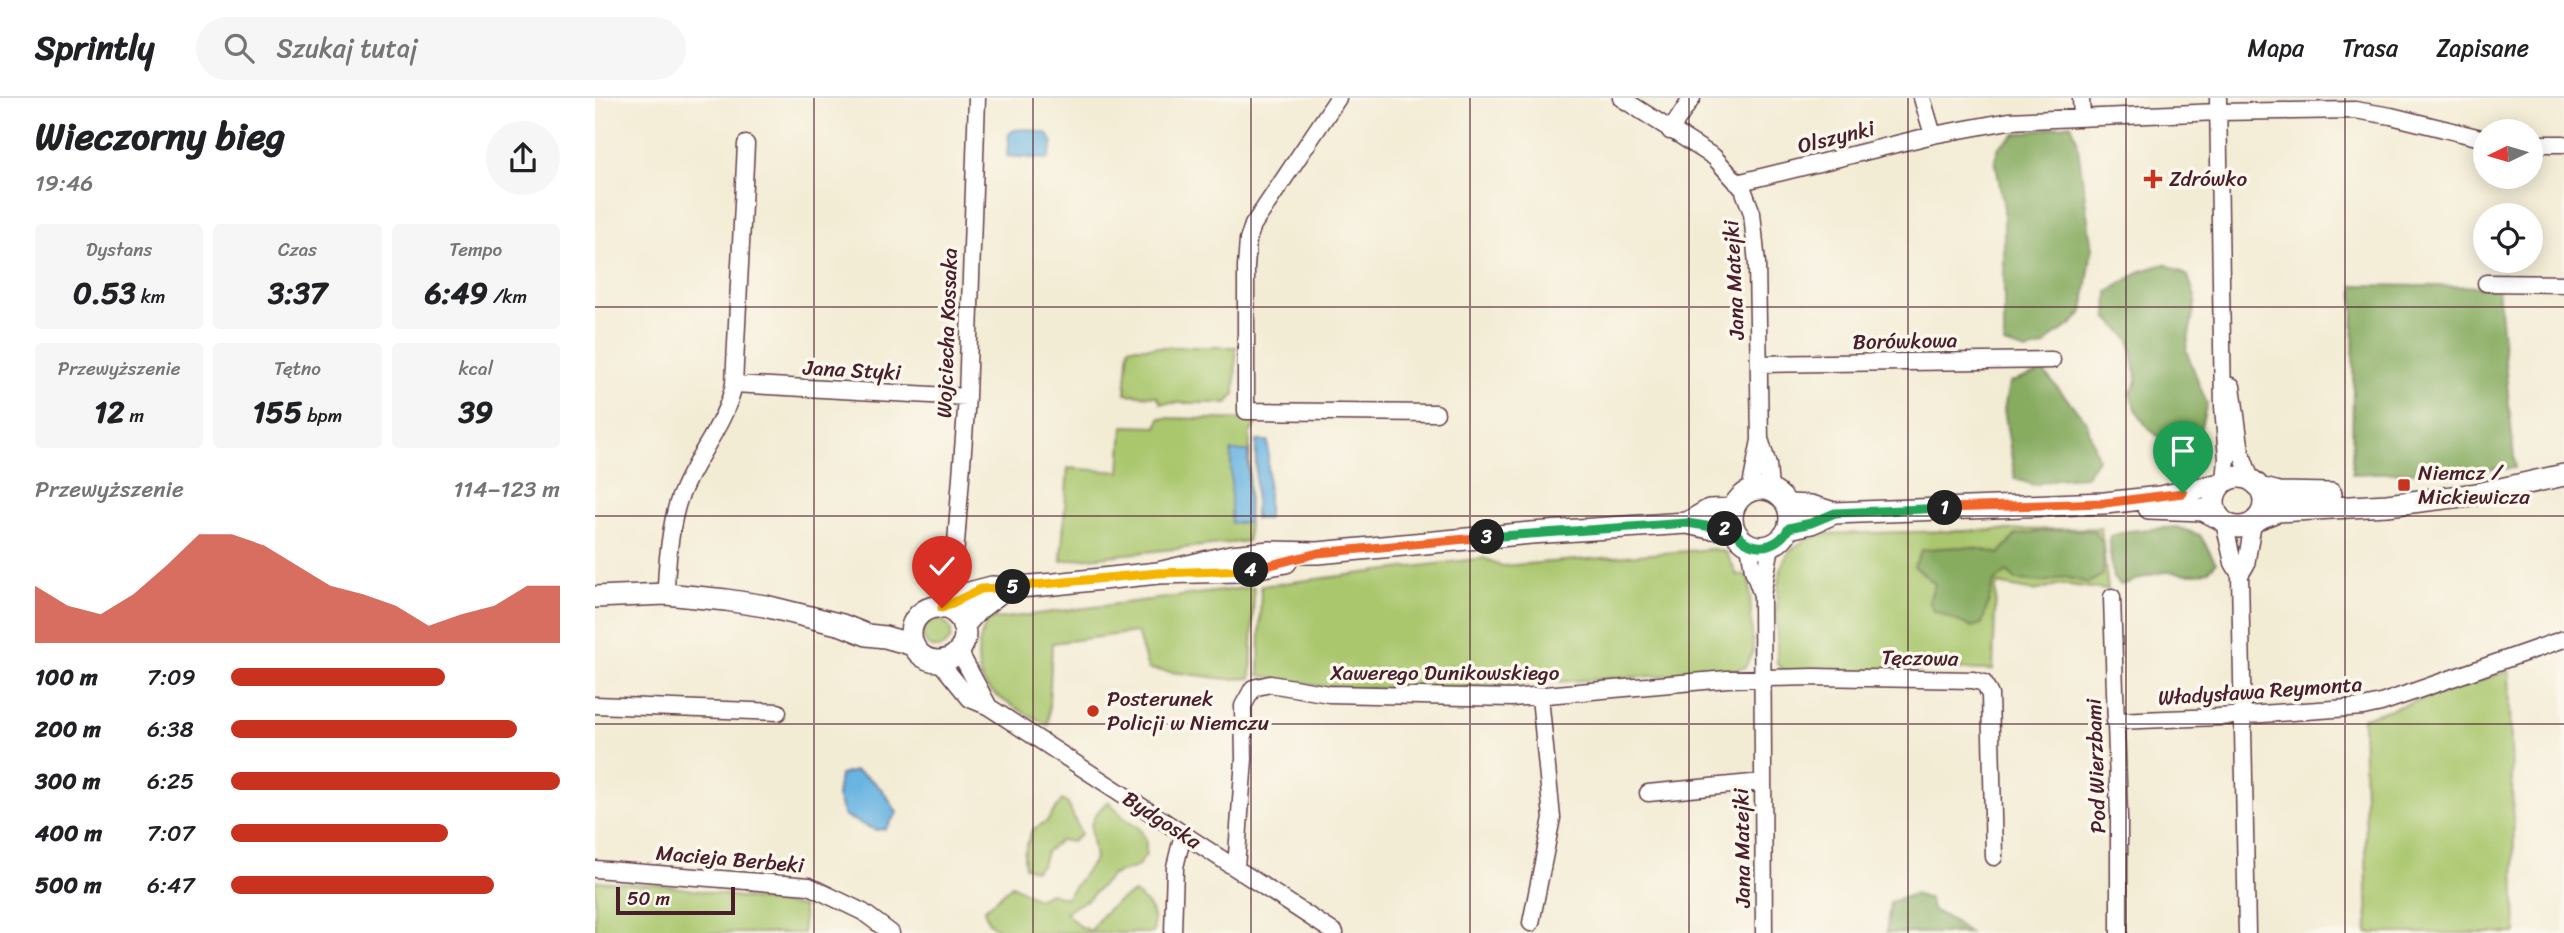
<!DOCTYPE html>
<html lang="pl">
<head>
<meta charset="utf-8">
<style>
	body { margin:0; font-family:Sriracha,sans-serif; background:#f6f6f6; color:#202124; height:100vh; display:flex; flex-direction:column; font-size:26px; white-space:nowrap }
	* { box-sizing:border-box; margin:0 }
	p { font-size:23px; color:#757577 }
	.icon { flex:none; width:38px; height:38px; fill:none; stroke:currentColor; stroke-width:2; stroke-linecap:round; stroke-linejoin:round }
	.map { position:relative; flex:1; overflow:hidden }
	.details { display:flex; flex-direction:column; background:#fff; width:595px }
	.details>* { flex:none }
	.needle { width:46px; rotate:265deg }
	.controls { position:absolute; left:1878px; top:21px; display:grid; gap:14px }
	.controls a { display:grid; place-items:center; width:70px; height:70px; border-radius:50%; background:#fff; box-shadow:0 4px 18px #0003; font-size:35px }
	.scale { position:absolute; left:21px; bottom:18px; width:119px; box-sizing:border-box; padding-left:7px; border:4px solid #4a1f2b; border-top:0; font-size:19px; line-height:24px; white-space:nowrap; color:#4a1f2b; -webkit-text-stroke:5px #fbf7ec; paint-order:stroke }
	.pin { position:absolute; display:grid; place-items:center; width:60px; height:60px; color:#fff; margin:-72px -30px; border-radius:50% 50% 50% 0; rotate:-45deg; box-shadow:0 0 7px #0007 }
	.pin .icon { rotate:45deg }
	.km { position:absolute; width:35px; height:35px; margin:-18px; border-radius:50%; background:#222; color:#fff; font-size:19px; line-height:35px; text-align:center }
	.round { display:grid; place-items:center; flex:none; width:74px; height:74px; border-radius:37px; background:#f6f6f6 }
	.overview { display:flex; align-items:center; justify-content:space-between; height:119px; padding:0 35px }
	h1 { font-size:38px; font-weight:700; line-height:52px }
	.metrics { display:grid; grid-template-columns:repeat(3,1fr); gap:10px; height:119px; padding:7px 35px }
	.metrics div { display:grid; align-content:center; border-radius:7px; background:#f6f6f6; text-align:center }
	.metrics b { font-size:30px; font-weight:700 }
	.metrics small { font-size:19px; font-weight:400 }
	.metrics p { font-size:19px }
	.chart { height:196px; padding:14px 35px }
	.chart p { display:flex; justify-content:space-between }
	.chart svg { width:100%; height:126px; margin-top:7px; fill:#c8321e; opacity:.7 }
	ul { padding:0 35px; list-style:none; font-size:23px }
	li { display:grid; grid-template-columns:112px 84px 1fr; align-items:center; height:52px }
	li i { height:18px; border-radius:9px; background:#c8321e }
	header { display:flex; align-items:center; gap:42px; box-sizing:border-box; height:98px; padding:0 35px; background:#fff; border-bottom:2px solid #e0e0e0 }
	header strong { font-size:33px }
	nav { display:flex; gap:38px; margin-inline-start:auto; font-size:24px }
	.search { width:490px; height:63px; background:#f6f6f6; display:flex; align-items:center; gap:18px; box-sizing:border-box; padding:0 24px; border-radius:38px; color:#757577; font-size:26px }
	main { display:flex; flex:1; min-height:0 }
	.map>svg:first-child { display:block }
	.green { fill:#aac76e; stroke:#7a734c; stroke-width:2 }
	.forest { fill:#87ac61; stroke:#686646; stroke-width:2 }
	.water { fill:#69b4e2; stroke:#5a6a86; stroke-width:2 }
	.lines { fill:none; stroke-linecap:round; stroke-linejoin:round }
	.minor-casing { stroke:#633e44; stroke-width:19 }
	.tertiary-casing { stroke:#633e44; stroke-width:24 }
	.minor { stroke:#fff; stroke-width:16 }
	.tertiary { stroke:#fff; stroke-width:21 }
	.split-1-casing { stroke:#fff; stroke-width:14 }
	.split-2-casing { stroke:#fff; stroke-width:14 }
	.split-3-casing { stroke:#fff; stroke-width:14 }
	.split-4-casing { stroke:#fff; stroke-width:14 }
	.split-5-casing { stroke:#fff; stroke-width:14 }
	.split-6-casing { stroke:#fff; stroke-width:14 }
	.split-1 { stroke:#f0652b; stroke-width:9 }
	.split-2 { stroke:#22a559; stroke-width:9 }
	.split-3 { stroke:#22a559; stroke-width:9 }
	.split-4 { stroke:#f0652b; stroke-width:9 }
	.split-5 { stroke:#f5b400; stroke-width:9 }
	.split-6 { stroke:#f5b400; stroke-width:9 }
	.grid { fill:none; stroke:#4a1f2b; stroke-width:2; stroke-opacity:0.55 }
	.poi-dot { fill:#c8321e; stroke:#fbf7ec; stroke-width:2.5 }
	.labels { text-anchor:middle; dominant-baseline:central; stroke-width:7; stroke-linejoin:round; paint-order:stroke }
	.street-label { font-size:21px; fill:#4a1f2b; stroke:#fbf7ec }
	.poi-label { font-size:21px; fill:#4a1f2b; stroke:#fbf7ec; text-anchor:start }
</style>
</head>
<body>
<header>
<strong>Sprintly</strong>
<div class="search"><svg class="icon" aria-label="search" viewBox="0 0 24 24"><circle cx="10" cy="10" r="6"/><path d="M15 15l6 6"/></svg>Szukaj tutaj</div>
<nav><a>Mapa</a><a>Trasa</a><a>Zapisane</a></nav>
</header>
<main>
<section class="details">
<div class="overview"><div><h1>Wieczorny bieg</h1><p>19:46</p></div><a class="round"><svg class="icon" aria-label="share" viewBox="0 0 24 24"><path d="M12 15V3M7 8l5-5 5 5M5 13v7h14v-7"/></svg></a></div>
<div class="metrics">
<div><p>Dystans</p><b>0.53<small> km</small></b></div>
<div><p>Czas</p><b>3:37</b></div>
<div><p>Tempo</p><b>6:49<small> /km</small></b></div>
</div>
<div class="metrics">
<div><p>Przewyższenie</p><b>12<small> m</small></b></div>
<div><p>Tętno</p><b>155<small> bpm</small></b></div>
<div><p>kcal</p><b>39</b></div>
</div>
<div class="chart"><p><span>Przewyższenie</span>114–123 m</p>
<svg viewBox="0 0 160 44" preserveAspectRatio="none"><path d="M0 44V24L10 31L20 34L30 27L40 17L50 6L60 6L70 10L80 17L90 24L100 27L110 31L120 38L130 34L140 31L150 24L160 24V44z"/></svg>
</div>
<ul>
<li><b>100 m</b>7:09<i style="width:65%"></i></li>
<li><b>200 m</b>6:38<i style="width:87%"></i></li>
<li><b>300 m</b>6:25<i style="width:100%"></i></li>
<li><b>400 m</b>7:07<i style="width:66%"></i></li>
<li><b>500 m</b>6:47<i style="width:80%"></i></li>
</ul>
</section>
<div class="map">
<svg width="1969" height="835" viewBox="0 0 1969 835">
	<rect width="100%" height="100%" fill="#fbf7ec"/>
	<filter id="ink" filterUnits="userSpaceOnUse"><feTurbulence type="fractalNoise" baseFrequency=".0143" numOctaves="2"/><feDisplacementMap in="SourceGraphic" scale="14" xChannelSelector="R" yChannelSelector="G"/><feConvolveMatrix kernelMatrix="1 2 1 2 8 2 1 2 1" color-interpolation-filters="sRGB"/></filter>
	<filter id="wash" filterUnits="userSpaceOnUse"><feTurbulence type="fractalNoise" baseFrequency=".00686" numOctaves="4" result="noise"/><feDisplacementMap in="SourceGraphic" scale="28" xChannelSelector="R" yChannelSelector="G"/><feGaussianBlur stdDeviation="1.57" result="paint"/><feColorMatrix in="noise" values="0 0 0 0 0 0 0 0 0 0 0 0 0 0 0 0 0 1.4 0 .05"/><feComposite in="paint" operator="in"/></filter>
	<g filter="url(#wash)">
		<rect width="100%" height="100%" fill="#f3ecd5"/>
		<!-- green -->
		<path class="green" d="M534,249h107l-1,47 -8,9h-66l-4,-7 -32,-2z
			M565,320l99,2 -9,13 -2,108 -187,20 7,-93 52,4 3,-46 34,1z
			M1506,430l7,62 -47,-6 -27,7 -36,-7 -2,4 -3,82 -63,-1 -38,5 -107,-3 -8,-7c1,-27 -5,-90 11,-110 10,-12 20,-15 34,-20z
			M1118,451l13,3 11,23 12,1 4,76 -8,15 -12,4 -293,18 -111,-1 -70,-13 2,-89 223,-28 18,8z
			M659,489l-3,91 -24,1 -79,-10 -11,-37 -85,11 -4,82c-20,-11 -45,-22 -61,-38 -14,-16 -10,-51 2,-67z
			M328 536a14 14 0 1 1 28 0a14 14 0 1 1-28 0Z
			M1914,573l7,262h-148l-5,-215z
			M467,702l6,4 13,30 -9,8 -11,-2 -15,12 -4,13 -7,5 -10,-3 -1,-13 8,-24 15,-9z
			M513,703l19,20 12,7 7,12v15l-9,12 -25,8 -24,24 -23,13 14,14 12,5c10,-18 24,-30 43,-38 17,12 21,19 19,40h-152l-12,-10 -5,-13 28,-25 25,14 13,-6 16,5 29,-39c-4,-31 -11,-35 13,-58z
			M0,783l67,4 141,22v26h-208z"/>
		<!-- forest -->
		<path class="forest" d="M1476,26l6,16 15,109 -9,63 -12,13 -18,11 -8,10 -18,5 -23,-7v-136l-9,-49 4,-13 17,-12z
			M1570,166l23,12 8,23 -10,51 21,54 -9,33 -11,11c-33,-9 -46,-21 -57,-54l7,-13 -7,-41 -23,-23 1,-25 33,-21z
			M1759,187l144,2 17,181 -163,6z
			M1448,273l43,50 12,38 -13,18 -29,2 -22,6 -19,-6 -11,-70 5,-26z
			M1581,429l24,8 16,28c-17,21 -35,5 -58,10 -12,3 -25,8 -37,12l-8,-7 -4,-37 2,-5 17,-5z
			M1465,431l34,2 9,12v32l-15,8 -24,-6 -20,5 -28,-2 -9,-8 -13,10 -12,42 -11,3 -37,-16 -5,-10 6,-17 -21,-18 8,-16c27,-3 51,-6 77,4l17,-19z
			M1319,796l16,5 2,11 20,10 17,13h-83l4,-31z"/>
		<!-- water -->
		<path class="water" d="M434,31l19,5 5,9 -5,16 -41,-3 2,-22 5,-4z
			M661,343h12v78h-13z
			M636,353h17v72h-17z
			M260,673c22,9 30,21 42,42l-12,16 -10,1 -31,-14 -7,-20 3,-21z"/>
	</g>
	<g filter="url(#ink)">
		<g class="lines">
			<defs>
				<path id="minor" d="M743,0l-85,127 -5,15 -2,27v144l190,2
					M1026,0l93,59 29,32 9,24 5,51 3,176 -10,51
					M1327,0l11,37
					M1486,0l1,19
					M1623,0l5,308 4,53 -2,22
					M1075,33l22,-33
					M1936,46h33
					M1142,85l196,-48 76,-14 210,-9 136,-2 36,6 94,23
					M1891,185l78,1
					M1164,266l293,-4
					M139,286l233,13
					M1637,288l9,66 10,28
					M1166,344l7,23 2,25
					M1629,424l9,41 7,12 7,358
					M1154,447l4,25 9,25
					M359,472l13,-173 10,-299
					M1645,477l6,-10 7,-42
					M71,496c0,-26 5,-79 16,-102 15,-37 44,-69 52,-108l12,-240
					M1517,499l7,220v116
					M364,553l30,56
					M344,563l31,38 19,8 346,226
					M0,607l183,7
					M1520,623l103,-4 145,-10 18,-4 183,-64
					M1053,695l114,-11
					M641,770l8,-109 -1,-53 10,-18 17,-4 59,10 183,4 215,-19 87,-2 159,3 11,3 6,12 4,162
					M0,771l214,17 54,26 28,21
					M936,825l21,-105 -12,-121
					M578,835l2,-66 8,-33
					M1169,835l-2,-338 9,-49"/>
				<path id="tertiary" d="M1619 404a25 25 0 1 1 50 0a25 25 0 1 1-50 0Z
					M1665,390l19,5 52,1
					M1137 420a29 29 0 1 1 58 0a29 29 0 1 1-58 0Z
					M1193,407l23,1 23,7
					M1554,410l54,2 16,8
					M1662,421l20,-8 110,-6 91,-11 86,-19
					M1092,425l22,-13 24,-1
					M1194,430l22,-5 23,-10 271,-10 55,-6 61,-13
					M563,475l73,-17 39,-4 48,1 213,-20 156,-10 23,5 24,1
					M0,499l71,-3 60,6 39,6 77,19 25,10 18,2 28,8
					M316 536a27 27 0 1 1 54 0a27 27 0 1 1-54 0Z
					M347,510l27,-15 23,-6 14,1 49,-4 103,-11 79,-2 49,-9
					M368,528l14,-16 29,-22"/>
			</defs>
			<!-- minor casing -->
			<use href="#minor" class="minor-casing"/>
			<!-- tertiary casing -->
			<use href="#tertiary" class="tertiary-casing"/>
			<!-- minor -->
			<use href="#minor" class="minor"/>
			<!-- tertiary -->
			<use href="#tertiary" class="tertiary"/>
		</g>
	</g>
	<g class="lines" filter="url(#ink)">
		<defs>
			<path id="split-1" d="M1350,410l160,-5 78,-10"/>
			<path id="split-2" d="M1130,431h9c13,24 42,22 55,-1l22,-5 24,-10 110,-5"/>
			<path id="split-3" d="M892,439l200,-14 38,6"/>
			<path id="split-4" d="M656,472l67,-17 169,-16"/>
			<path id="split-5" d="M418,489l145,-14 93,-3"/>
			<path id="split-6" d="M347,510l39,-19 32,-2"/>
		</defs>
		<!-- split-1 casing -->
		<use href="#split-1" class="split-1-casing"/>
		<!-- split-2 casing -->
		<use href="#split-2" class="split-2-casing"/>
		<!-- split-3 casing -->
		<use href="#split-3" class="split-3-casing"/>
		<!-- split-4 casing -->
		<use href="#split-4" class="split-4-casing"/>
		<!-- split-5 casing -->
		<use href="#split-5" class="split-5-casing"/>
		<!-- split-6 casing -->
		<use href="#split-6" class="split-6-casing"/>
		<!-- split-1 -->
		<use href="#split-1" class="split-1"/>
		<!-- split-2 -->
		<use href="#split-2" class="split-2"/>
		<!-- split-3 -->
		<use href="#split-3" class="split-3"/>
		<!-- split-4 -->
		<use href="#split-4" class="split-4"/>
		<!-- split-5 -->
		<use href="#split-5" class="split-5"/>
		<!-- split-6 -->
		<use href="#split-6" class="split-6"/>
	</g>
	<!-- grid -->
	<path class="grid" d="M219,0v835M438,0v835M656,0v835M875,0v835M1094,0v835M1313,0v835M1531,0v835M1750,0v835M0,209h1969M0,418h1969M0,626h1969"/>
	<!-- markers -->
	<g class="poi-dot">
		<path d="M1554.5 70.5h7v7h7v7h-7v7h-7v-7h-7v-7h7z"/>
		<rect x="1802" y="380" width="14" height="14" rx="3.5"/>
		<circle cx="498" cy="613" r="7"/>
	</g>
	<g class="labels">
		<!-- street labels -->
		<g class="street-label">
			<text transform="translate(1241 39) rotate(-14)">Olszynki</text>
			<text transform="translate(1139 182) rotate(-93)">Jana Matejki</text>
			<text transform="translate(352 235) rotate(-88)">Wojciecha Kossaka</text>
			<text transform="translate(1310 243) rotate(-1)">Borówkowa</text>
			<text transform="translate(257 272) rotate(3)">Jana Styki</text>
			<text transform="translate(1325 560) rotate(1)">Tęczowa</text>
			<text x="850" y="575">Xawerego Dunikowskiego</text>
			<text transform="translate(1665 593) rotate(-4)">Władysława Reymonta</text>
			<text transform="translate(1501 668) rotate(-92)">Pod Wierzbami</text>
			<text transform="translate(567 722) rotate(33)">Bydgoska</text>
			<text transform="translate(1147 750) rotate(-91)">Jana Matejki</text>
			<text transform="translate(135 761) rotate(5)">Macieja Berbeki</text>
		</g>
		<!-- poi labels -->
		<g class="poi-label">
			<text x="1574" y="81">Zdrówko</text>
			<text x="1823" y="375">Niemcz /<tspan x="1823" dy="24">Mickiewicza</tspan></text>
			<text x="512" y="601">Posterunek<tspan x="512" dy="24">Policji w Niemczu</tspan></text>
		</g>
	</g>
</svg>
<div class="controls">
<a><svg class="needle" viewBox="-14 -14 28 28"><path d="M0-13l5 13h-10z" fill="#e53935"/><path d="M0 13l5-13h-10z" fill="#757577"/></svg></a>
<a><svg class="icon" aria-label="locate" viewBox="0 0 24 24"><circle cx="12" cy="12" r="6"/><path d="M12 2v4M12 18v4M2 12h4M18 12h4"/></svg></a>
</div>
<div class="scale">50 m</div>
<div class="pin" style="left:1588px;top:395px;background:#1e9e55"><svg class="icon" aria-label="arrive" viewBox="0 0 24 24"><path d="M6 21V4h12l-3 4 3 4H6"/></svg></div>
<div class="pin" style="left:347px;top:510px;background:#d93025"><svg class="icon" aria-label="check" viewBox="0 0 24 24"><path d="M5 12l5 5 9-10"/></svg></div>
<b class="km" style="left:1350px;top:410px">1</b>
<b class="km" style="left:1130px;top:431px">2</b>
<b class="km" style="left:892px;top:439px">3</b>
<b class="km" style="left:656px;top:472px">4</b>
<b class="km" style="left:418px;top:489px">5</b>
</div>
</main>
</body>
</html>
